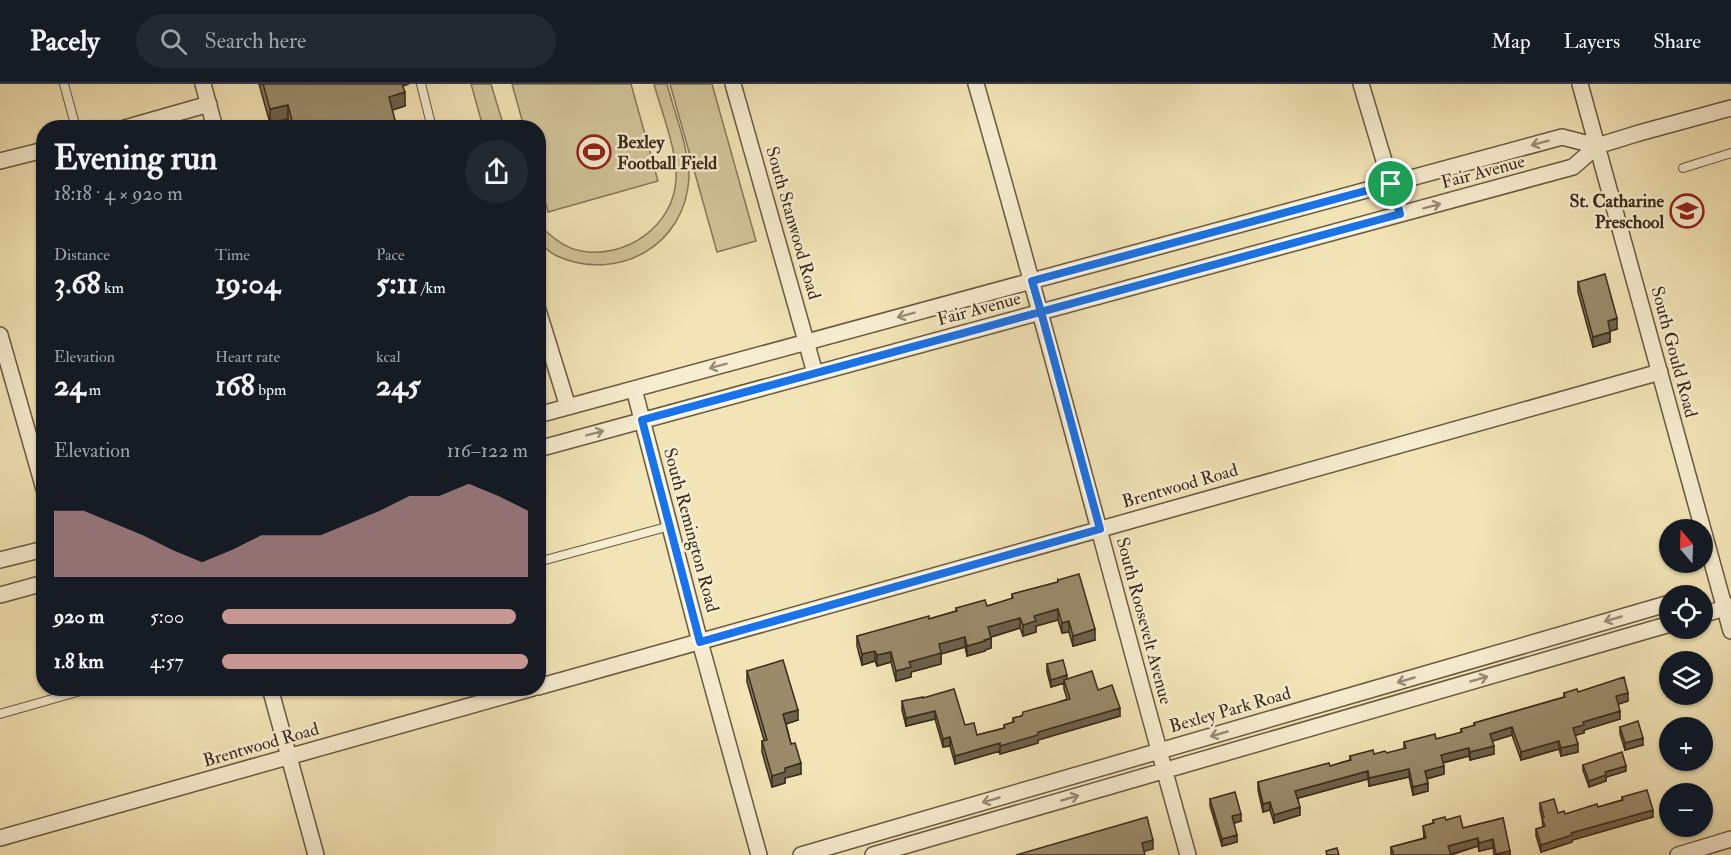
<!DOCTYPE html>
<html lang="en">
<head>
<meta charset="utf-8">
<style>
	body { margin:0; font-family:"IM FELL Double Pica",serif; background:#242831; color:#f1f3f6; height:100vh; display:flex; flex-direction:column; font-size:22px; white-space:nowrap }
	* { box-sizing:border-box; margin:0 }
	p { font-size:20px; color:#9ea1a6 }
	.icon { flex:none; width:33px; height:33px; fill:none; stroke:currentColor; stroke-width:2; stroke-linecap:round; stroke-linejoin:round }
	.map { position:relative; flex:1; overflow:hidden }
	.side { position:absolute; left:36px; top:36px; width:510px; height:576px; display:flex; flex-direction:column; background:#171b24; border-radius:24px; box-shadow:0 2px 4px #0004 }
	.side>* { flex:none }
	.needle { width:39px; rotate:341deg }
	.controls { position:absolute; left:1659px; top:435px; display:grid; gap:12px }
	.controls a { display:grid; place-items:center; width:54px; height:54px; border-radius:50%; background:#171b24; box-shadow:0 2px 4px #0004; font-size:30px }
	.pin { position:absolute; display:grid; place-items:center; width:51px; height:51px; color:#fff; margin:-26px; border:3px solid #fff; border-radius:50%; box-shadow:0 2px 6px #0007 }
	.round { display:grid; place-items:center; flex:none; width:63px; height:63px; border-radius:32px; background:#242831 }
	.headline { display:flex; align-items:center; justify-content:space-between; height:102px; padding:0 18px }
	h1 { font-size:33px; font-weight:700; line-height:45px }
	.figures { display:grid; grid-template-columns:repeat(3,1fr); gap:9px; height:102px; padding:6px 18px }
	.figures div { display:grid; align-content:center }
	.figures b { font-size:30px; font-weight:700 }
	.figures small { font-size:16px; font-weight:400 }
	.figures p { font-size:16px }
	.chart { height:168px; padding:12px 18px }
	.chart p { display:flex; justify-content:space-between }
	.chart svg { width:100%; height:108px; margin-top:6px; fill:#c59692; opacity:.7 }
	ul { padding:0 18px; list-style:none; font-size:20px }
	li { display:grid; grid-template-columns:96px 72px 1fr; align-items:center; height:45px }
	li i { height:15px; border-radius:8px; background:#c59692 }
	header { display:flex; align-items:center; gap:36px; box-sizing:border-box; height:84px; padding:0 30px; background:#171b24; border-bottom:2px solid #363941 }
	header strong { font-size:28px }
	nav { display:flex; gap:33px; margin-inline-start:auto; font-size:21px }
	.search { width:420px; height:54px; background:#242831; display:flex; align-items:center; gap:15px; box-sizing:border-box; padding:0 21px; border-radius:33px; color:#9ea1a6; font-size:22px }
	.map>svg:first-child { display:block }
	.green { fill:#d3c59b; stroke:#86785a; stroke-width:1.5 }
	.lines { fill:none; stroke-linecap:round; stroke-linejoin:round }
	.service-casing { stroke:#685941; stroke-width:10 }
	.minor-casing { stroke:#685941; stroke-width:18 }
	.service { stroke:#f7edd0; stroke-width:8 }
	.minor { stroke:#f7edd0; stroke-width:15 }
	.wall { fill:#84785c; stroke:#3a2b1a; stroke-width:1.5 }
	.shaded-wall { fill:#6c614b; stroke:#3a2b1a; stroke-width:1.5 }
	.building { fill:#9a8b6b; stroke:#3a2b1a; stroke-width:1.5 }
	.oneway { stroke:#988c75 }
	.route-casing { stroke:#fff; stroke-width:12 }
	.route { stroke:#1a73e8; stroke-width:8 }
	.labels { text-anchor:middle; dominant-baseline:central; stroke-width:5; stroke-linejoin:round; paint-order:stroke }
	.poi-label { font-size:18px; font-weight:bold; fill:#3a2b1a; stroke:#f7edd0; text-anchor:start }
	.street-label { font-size:18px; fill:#3a2b1a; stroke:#f7edd0 }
</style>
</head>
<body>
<header>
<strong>Pacely</strong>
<div class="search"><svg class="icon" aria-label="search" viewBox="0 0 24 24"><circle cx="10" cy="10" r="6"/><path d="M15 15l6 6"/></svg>Search here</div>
<nav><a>Map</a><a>Layers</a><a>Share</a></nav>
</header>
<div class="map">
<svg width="1731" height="771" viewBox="0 0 1731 771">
	<rect width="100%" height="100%" fill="#f2e4b6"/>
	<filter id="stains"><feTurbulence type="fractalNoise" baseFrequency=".00333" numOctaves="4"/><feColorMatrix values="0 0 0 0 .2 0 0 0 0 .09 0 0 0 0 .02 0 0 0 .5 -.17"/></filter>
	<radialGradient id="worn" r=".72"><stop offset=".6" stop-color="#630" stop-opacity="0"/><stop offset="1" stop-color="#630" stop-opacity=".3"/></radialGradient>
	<!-- green -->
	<path class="green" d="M471,0h20l13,43h-21z
		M512,0h119l27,97 -110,31 -9,-35 -1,-49 -14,-1z
		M654,0h13c7,27 22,65 22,93 -3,69 -72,106 -132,79 -7,-3 -13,-9 -18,-14v-17c12,11 25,23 42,26 45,8 93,-25 95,-72 2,-26 -15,-69 -22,-95z
		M670,0h42l44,157 -39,11z"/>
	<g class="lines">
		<defs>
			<path id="service" d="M64,0l12,44
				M421,0l11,44
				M1683,84l48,-15
				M538,478l132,-36
				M0,630l91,-26"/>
			<path id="minor" d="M203,0l12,44
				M733,0l82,289
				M976,0c74,256 140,514 212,771
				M1361,0l39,130
				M1580,0l151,547
				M125,44l84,-24
				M0,77l44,-11
				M538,226l30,97
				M0,251l44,154
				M634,305l66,253 59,213
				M538,331l1024,-278 35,9
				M538,365l1035,-282 24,-21 42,-13 92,-25
				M0,476l44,-11
				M0,511l44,-12
				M1702,531l29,-9
				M538,603l1122,-315
				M270,604l46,167
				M0,754l533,-150
				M801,771l869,-252
				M873,771l797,-231
				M1678,771l53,-16"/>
		</defs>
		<!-- service casing -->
		<use href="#service" class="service-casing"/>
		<!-- minor casing -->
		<use href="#minor" class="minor-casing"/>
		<!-- service -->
		<use href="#service" class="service"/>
		<!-- minor -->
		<use href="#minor" class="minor"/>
	</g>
	<!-- wall -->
	<path class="wall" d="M259,0h150l-6,2 2,20 -13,4 5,18h-106l-3,-9 -18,4z
		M1578,198l39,47 -7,2v11l-17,5 -15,-55z
		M1058,496l37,60 -22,6 -4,-14 -7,1 -4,-13 -22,6v6l-13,4 -3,-8 -29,9v11l-6,2v1l-18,5 -2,-9 -24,7v10l-30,8v5l-15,4 -5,-19 -14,4 -2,-5 -13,4 -5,-19v-10l72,-17 27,-8v-3l31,-2 25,-7v-5l46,-12z
		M1047,580l20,15 31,11 22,26 -82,24v3l-38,11v-3l-45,13 -5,-18 -7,1 -8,-28 -29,7 -4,-16v-9l21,-3 42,27 12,10 27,-7v-3l9,-3v-4l9,-2 45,-17 -3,-10v-6l-13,4 -4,-15z
		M747,587l51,49 -12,4 5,20 10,30 -16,4v5l-13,4 -10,-35v-11l2,-1 -17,-58z
		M1578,608l50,9 -10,3 2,15 -36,11v3l-9,2 3,17 -17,4 -2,-7 -38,11 -9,-25 -20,6 2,13 -24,6 -1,-4 -26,7 1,11 -17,5 1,12 -15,4 -4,-18 -40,9 -1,-7 -70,19 2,17 -26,8 -4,-13 -7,2 -5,-22v-8l72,-16 20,-6v-4l37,-3 17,-4v-7l32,-3 25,-6v-4l13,-3v-3l90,-26v-4z
		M1620,643l23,18 -18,5 -5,-16z
		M1583,681l43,6 -20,6v4l-17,6 -6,-17z
		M1622,713l31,20 -81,23v2l-31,10 -5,-16v-7l7,-2 -1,-9 -2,-8v-7l18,10 7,1 33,-7 24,-7z
		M1210,715l31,22 -7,2 3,19 -15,4 -12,-40z
		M1503,734l7,37h-16l-1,-7 -14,3 -1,-5 -27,9h-60v-8l33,-9 -1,-12 10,-3v-3h13l17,8z"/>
	<!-- shaded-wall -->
	<path class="shaded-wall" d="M405,8v14l-16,5v-14z
		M288,21v14l-18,4v-14z
		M1617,234v11l-9,3v-11z
		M1610,248v10l-17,5v-10z
		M1058,525v11l-22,6v6l-13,4v-11l11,-9z
		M1020,534v10l-32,10v-11z
		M1069,537v11l-7,1v-10z
		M1095,545v11l-22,6v-10z
		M965,553v10l-24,7v10l-30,8v5l-15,4v-10l43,-27z
		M991,554v10l-6,2v1l-18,5v-10z
		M875,567v10l-13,4v-11z
		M891,568v10l-14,4v-11z
		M1067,591v7l-3,-2v3l-13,4v-7z
		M1628,609v8l-12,4v-9z
		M1120,624v8l-82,24v3l-38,11v-8l38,-14z
		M798,626v10l-15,5v-11z
		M935,627v8l-29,7v-8z
		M1620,627v8l-36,11v3l-11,3v-8l10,-6z
		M1512,643v8l-22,7v-8z
		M950,653v9l-7,1v-8z
		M1643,654v7l-18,5v-7z
		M1559,657v8l-38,11v-8z
		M1000,659v8l-45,13v-8z
		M1578,660v8l-17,4v-8z
		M1494,662v8l-24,6v-8z
		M1469,664v8l-28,7v-8z
		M801,679v11l-16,4v5l-13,4v-11l13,-8z
		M1444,682v8l-19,5v-8z
		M1626,682v5l-20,6v4l-17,6v-6l16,-9z
		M1409,685v8l-40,9v-8z
		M1368,687v8l-73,20v-8z
		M1428,699v8l-15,4v-8z
		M1270,718v8l-7,2v-8z
		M1300,723v8l-26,8v-8z
		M1653,726v7l-81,23v2l-31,10v-7l30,-12z
		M1241,730v7l-9,3v-8z
		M1237,751v7l-15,4v-7z
		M1478,754v8l-30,9v-9z
		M1493,755v9l-14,3v-8z
		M1153,756v9l-11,3v-9z
		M1510,767v4h-14v-1z"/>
	<!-- building -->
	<path class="building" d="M263,0h139l3,8 -16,5 8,31h-103l-6,-23 -18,4z
		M1605,190l12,44 -9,3 2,11 -17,5 -15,-55z
		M1079,490l16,55 -22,7 -4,-15 -7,2 -4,-14 -24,7 2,5 -13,4 -3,-7 -32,9 3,11 -7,2 1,1 -18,5 -2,-9 -26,7 2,9 -32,9 2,5 -15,4 -5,-19 -14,3 -2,-4 -13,3 -5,-18 72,-20v3l28,-8 -1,-3 29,-8 2,6 26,-8 -1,-4 46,-12v-2z
		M783,576l15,50 -15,4 8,30 4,-1 6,20 -16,5v4l-13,4 -10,-35 5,-1 -20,-69z
		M1063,576l4,15 -16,5 -4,-16z
		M1092,587l6,19 14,-5 8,23 -82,24v3l-38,11v-3l-45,13 -5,-19 -7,2 -8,-28 -29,7 -4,-17 21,-4v1l31,-9 11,36 9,-2 3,12 28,-7 -1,-3 10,-3 -1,-4 9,-2 1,-4 47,-13 -6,-19z
		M1624,593l4,16 -12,3 4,15 -37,11 1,3 -11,3 5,16 -17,4 -2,-7 -38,11 -9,-25 -22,7 4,12 -24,6 -1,-4 -28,7 3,11 -19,5 3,12 -15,4 -4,-18 -40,9 -1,-7 -73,20 5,16 -26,8 -4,-13 -7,2 -5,-22 71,-19 1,3 21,-6 -1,-4 23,-6 1,4 11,-3 2,2 19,-5 -2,-6 31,-8 1,5 26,-7 -1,-3 14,-4 -1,-2 91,-26 -1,-4 13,-4 1,3z
		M1638,637l5,17 -18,5 -5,-16z
		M1622,668l4,14 -21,6 1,3 -17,6 -6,-16z
		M1647,706l6,20 -82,23 1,2 -31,10 -5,-16 9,-3 -3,-8 2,-1 -4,-14 14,-4 4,14 6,-2 1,3 32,-10 1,3 25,-7 -1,-3z
		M1235,708l6,22 -9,2 5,19 -15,4 -12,-40z
		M1460,732l3,12 40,-10 7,33 -14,3 -3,-15 -14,4 -1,-5 -30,8 3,9h-57l-3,-8 35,-9 -3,-12 11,-3 -1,-3 12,-3 1,3z
		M1147,733l6,23 -11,3 3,12h-129z
		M1337,764l2,7h-12l-1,-4z"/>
	<!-- one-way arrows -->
	<defs><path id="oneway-shaft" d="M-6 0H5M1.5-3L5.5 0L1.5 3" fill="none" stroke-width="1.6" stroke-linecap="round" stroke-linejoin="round" transform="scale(1.5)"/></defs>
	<g class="oneway">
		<use href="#oneway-shaft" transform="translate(1540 59) rotate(165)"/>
		<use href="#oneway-shaft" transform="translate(1432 122) rotate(-15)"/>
		<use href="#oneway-shaft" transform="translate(906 231) rotate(165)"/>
		<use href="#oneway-shaft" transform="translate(718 282) rotate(165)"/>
		<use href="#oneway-shaft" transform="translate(595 349) rotate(-15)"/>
		<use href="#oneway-shaft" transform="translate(1613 535) rotate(164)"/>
		<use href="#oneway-shaft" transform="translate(1479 595) rotate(-16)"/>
		<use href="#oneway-shaft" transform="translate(1406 596) rotate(164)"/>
		<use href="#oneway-shaft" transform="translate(1219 650) rotate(164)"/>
		<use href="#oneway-shaft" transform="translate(1070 714) rotate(-16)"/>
		<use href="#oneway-shaft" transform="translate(991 716) rotate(164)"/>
	</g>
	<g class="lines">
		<defs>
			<path id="route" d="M1391,100l9,30c-253,69 -505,138 -758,206l58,222 400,-113 -59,-217 -9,-31 359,-97"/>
		</defs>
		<!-- route casing -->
		<use href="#route" class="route-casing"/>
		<!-- route -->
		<use href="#route" class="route"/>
	</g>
	<!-- icons -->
	<defs>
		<symbol id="stadium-ring" viewBox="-11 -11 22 22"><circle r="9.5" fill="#f7edd0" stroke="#8f2418" stroke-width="1.5"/><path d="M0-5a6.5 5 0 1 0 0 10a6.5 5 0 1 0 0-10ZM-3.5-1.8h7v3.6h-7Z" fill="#8f2418"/></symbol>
		<symbol id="school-ring" viewBox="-11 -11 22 22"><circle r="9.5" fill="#f7edd0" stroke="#8f2418" stroke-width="1.5"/><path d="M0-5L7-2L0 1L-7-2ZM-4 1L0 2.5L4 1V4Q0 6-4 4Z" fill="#8f2418"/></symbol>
	</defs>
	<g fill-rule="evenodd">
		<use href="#stadium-ring" x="575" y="49" width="38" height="38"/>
		<use href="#school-ring" x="1668" y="108" width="38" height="38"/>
	</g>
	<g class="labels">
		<!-- poi labels -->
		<g class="poi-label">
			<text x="617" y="58">Bexley<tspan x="617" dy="21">Football Field</tspan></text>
			<text x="1664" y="117" text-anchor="end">St. Catharine<tspan x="1664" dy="21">Preschool</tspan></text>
		</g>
		<!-- street labels -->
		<g class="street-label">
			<text transform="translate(1483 88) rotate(-15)">Fair Avenue</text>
			<text transform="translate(793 139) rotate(74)">South Stanwood Road</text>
			<text transform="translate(979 225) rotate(-15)">Fair Avenue</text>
			<text transform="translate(1674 268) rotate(75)">South Gould Road</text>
			<text transform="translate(1180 402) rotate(-16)">Brentwood Road</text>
			<text transform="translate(691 446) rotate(75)">South Remington Road</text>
			<text transform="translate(1144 537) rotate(75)">South Roosevelt Avenue</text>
			<text transform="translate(1230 626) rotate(-16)">Bexley Park Road</text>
			<text transform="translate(261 661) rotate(-16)">Brentwood Road</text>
		</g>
	</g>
	<rect width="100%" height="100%" filter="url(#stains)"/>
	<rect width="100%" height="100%" fill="url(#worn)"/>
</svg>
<div class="controls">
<a><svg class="needle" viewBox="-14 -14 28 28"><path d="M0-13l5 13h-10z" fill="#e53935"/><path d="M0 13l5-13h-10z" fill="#9ea1a6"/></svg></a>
<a><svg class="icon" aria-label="locate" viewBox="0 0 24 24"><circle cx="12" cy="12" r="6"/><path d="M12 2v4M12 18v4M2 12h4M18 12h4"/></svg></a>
<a><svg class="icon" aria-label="layers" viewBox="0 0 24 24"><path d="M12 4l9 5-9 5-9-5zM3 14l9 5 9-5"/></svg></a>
<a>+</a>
<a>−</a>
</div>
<div class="pin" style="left:1391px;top:100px;background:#1e9e55"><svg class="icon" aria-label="arrive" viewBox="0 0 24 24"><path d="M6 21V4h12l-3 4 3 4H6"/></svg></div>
<section class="side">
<div class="headline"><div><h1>Evening run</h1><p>18:18 · 4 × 920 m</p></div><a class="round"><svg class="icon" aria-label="share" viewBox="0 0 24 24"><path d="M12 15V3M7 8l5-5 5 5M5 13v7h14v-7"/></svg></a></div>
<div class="figures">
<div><p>Distance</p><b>3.68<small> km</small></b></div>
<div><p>Time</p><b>19:04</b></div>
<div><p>Pace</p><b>5:11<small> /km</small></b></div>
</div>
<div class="figures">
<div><p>Elevation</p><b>24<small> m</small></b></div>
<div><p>Heart rate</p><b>168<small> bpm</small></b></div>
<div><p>kcal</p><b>245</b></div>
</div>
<div class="chart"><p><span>Elevation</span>116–122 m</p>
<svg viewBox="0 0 160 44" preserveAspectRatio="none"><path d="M0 44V17L10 17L20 22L30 27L40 33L50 38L60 33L70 27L80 27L90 27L100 22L110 17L120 11L130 11L140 6L150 11L160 17V44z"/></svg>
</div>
<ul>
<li><b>920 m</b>5:00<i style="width:96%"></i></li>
<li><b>1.8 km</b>4:57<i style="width:100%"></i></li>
</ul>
</section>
</div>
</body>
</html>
